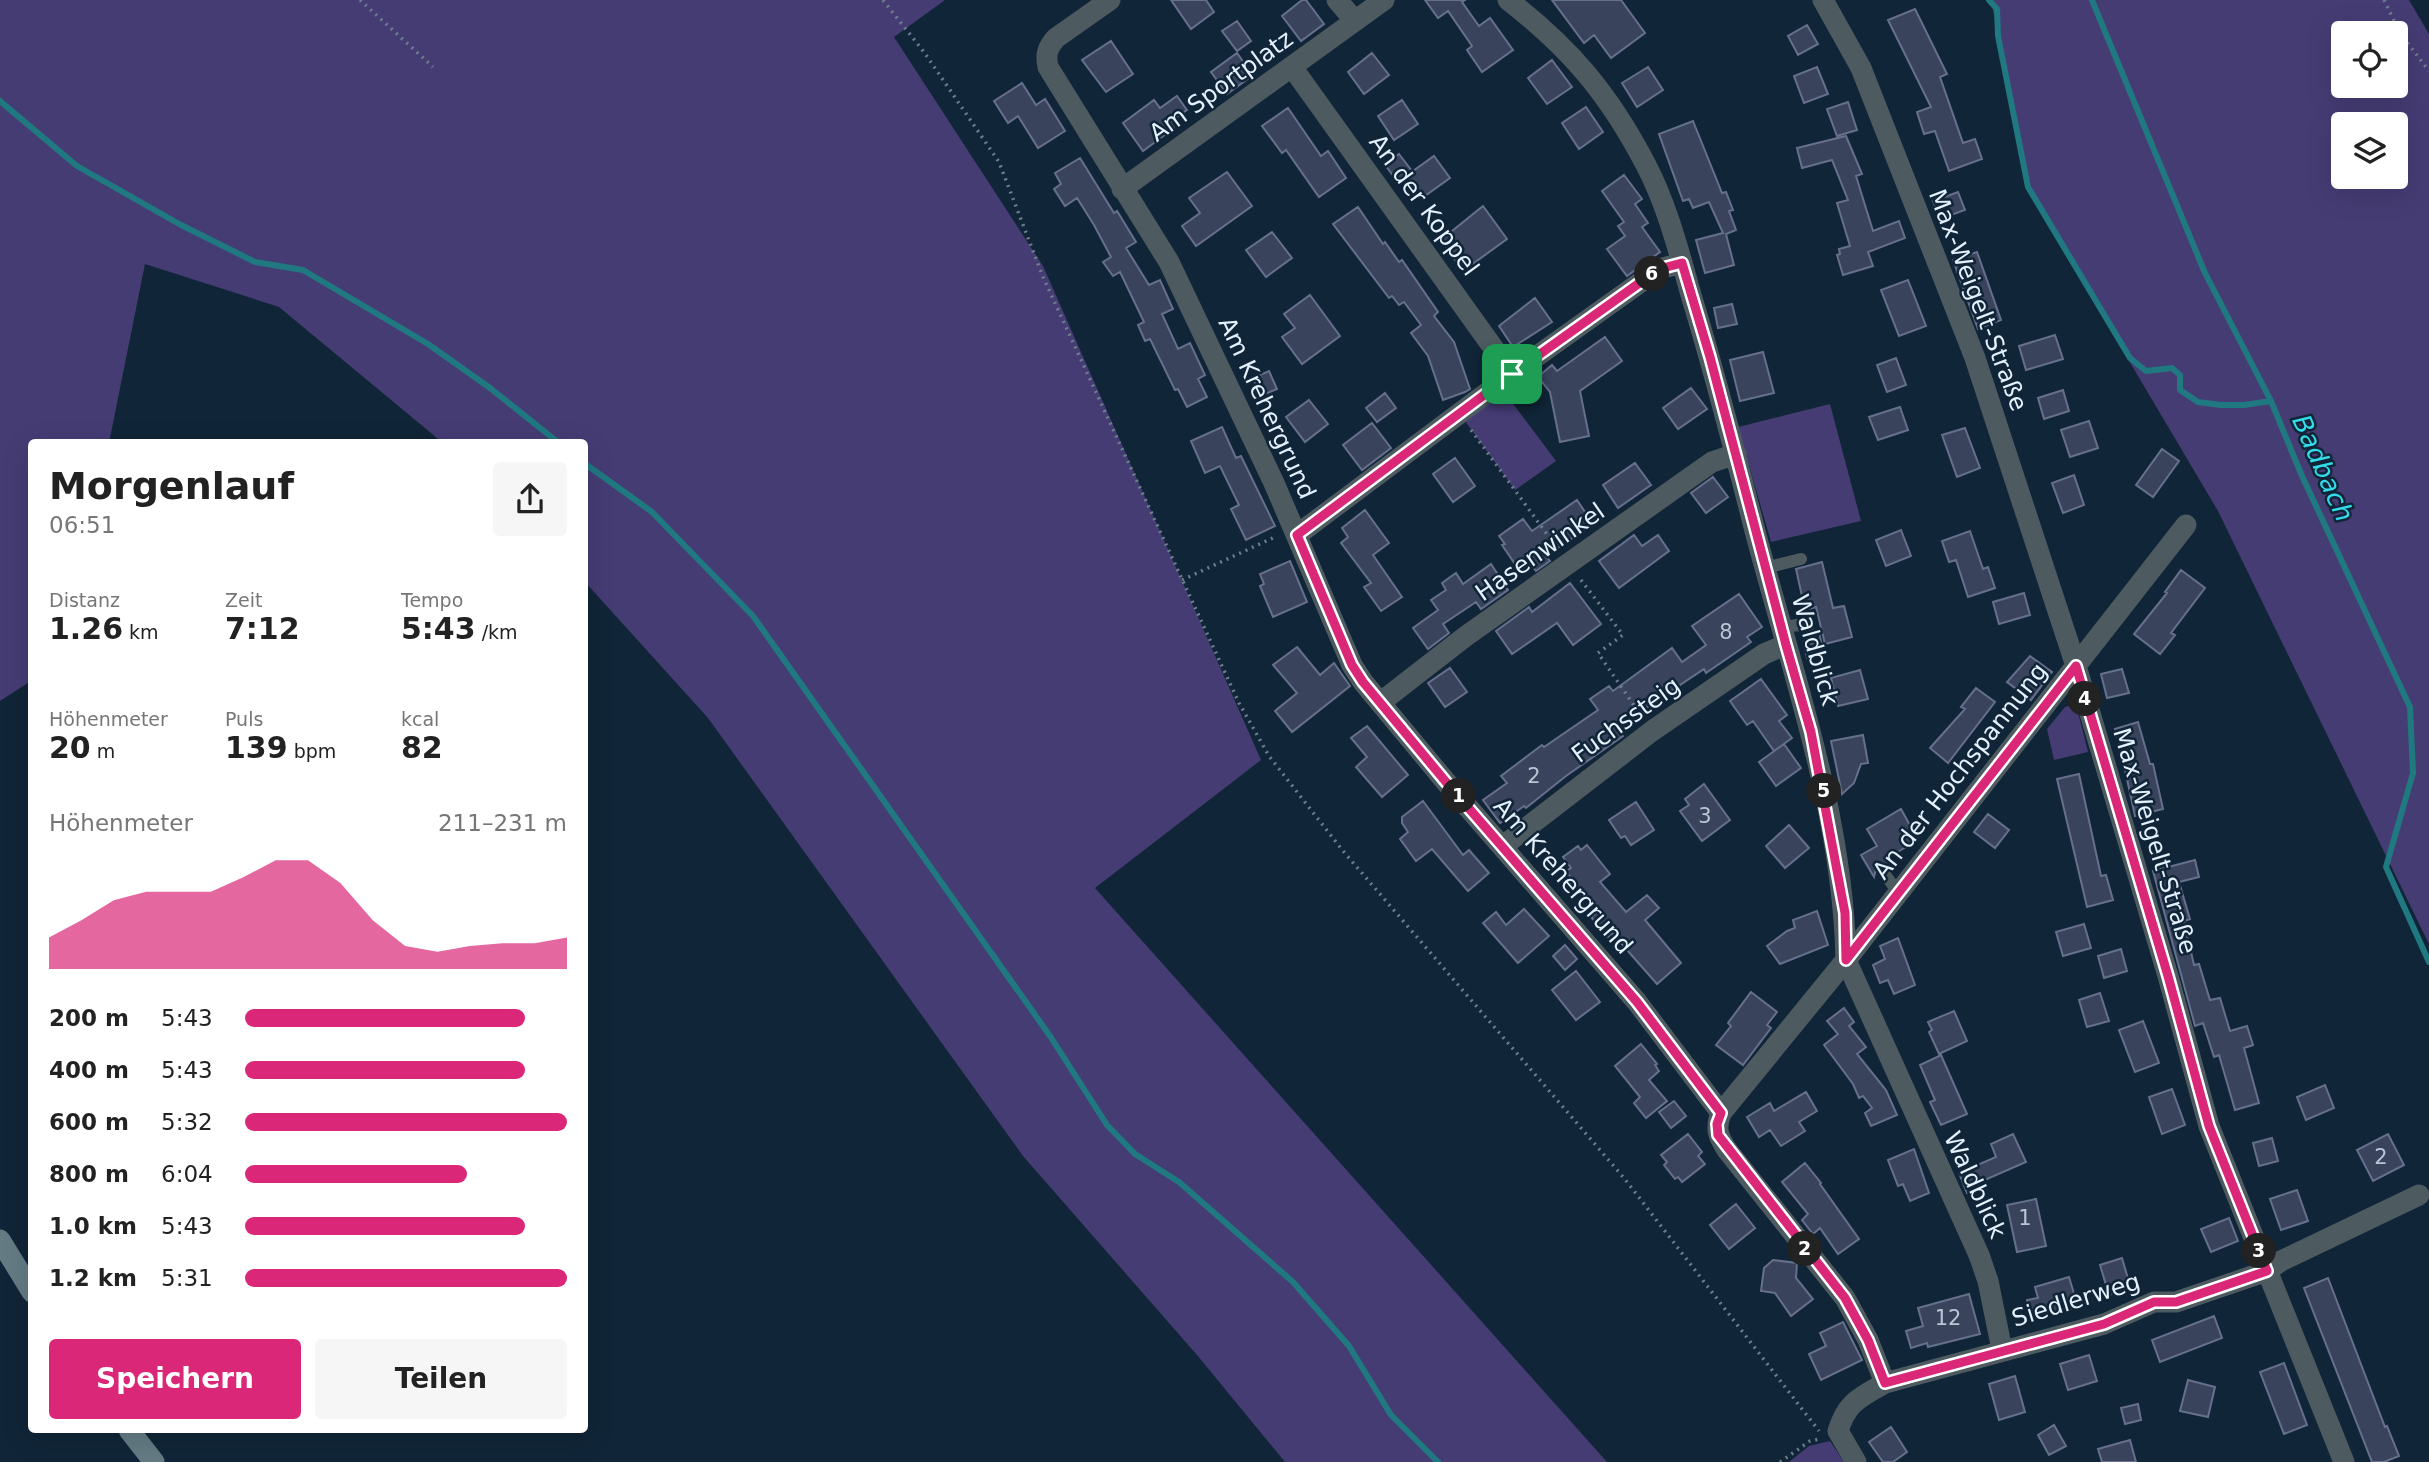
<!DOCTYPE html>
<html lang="de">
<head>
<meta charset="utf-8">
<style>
	body { margin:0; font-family:"DejaVu Sans",sans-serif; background:#f6f6f6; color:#222; height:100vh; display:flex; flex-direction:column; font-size:26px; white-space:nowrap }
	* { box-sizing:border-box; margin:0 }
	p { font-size:23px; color:#767676 }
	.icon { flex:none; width:38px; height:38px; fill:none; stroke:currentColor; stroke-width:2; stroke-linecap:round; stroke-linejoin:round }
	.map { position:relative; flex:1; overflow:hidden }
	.details { position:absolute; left:28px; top:439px; width:560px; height:994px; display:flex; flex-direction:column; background:#fff; border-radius:7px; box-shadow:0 7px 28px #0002 }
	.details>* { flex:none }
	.fabs { position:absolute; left:2331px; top:21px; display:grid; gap:14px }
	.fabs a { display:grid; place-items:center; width:77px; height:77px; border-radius:7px; background:#fff; box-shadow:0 7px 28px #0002; font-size:35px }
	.pin { position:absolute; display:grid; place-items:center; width:60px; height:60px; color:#fff; margin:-30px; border-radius:14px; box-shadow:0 4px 10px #0006 }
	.km { position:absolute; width:35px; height:35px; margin:-18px; border-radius:50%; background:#222; color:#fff; font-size:19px; line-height:35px; text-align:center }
	.round { display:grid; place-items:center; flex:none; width:74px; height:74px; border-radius:7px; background:#f6f6f6 }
	.overview { display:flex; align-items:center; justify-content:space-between; height:119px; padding:0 21px }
	h1 { font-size:38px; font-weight:600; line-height:52px }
	.figures { display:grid; grid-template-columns:repeat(3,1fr); gap:10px; height:119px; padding:7px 21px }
	.figures div { display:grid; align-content:center }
	.figures b { font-size:30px; font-weight:600 }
	.figures small { font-size:19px; font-weight:400 }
	.figures p { font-size:19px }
	.chart { height:196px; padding:14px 21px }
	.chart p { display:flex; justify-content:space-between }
	.chart svg { width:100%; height:126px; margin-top:7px; fill:#db2777; opacity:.7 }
	.primary-button { display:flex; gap:14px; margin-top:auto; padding:14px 21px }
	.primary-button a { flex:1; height:80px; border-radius:7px; background:#db2777; color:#fff; font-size:28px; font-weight:600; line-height:80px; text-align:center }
	.primary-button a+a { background:#f6f6f6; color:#222 }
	ul { padding:0 21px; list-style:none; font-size:23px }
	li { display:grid; grid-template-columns:112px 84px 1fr; align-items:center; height:52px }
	li i { height:18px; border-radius:9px; background:#db2777 }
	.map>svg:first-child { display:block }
	.green { fill:#453c74; fill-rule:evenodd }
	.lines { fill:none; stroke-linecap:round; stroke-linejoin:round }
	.stream { stroke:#207881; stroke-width:6 }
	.building { fill:#39435c; stroke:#66708c; stroke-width:2 }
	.path { stroke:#6d7e8e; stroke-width:3.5; stroke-dasharray:2 5; stroke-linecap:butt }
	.lane { stroke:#4d5b61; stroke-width:12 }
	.street { stroke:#4d5b61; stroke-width:21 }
	.secondary { stroke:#647b84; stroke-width:21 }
	.route-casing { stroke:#fff; stroke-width:14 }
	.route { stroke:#db2777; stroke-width:9 }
	.labels { text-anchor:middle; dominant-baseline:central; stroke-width:5; stroke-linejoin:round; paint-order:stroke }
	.number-label { font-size:21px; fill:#b9c6d6 }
	.street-label { font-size:24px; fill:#e4f1fe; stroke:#102537 }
	.water-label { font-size:26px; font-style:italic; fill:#33dbeb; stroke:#102537 }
</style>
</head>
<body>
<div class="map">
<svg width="2429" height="1462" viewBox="0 0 2429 1462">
	<rect width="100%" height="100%" fill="#102537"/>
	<!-- green -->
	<path class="green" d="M0,0h945l-51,37 149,229 218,494 -166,128 512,574h-322l-88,-107 -174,-199 -315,-438 -123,-136 -1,-139h-141l-164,-136 -134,-43 -36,179h-77l-1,238 -31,20z
		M1991,0h418l20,34v910l-211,-433 -189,-319zM2343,33h53v53h-53zM2343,124h53v53h-53z
		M1499,385l57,76 -41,29 -55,-76z
		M1830,404l31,117 -90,21 -33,-115z
		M2069,706l9,6 10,40 -34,8 -7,-31 18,-22z
		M1830,1441l14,21h-55l20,-16z"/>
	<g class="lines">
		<!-- stream -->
		<path class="stream" d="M1989,0l8,9 1,27 30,151 102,171 16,13 26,-3 8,7v15l18,12 23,3h23l27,-4
			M2092,0l113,273 66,128 31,75 108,231 3,66 -27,94 43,95
			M0,101l77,65 104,59 74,37 48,8 125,74 62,44 69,55
			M584,463l68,49 101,104 297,420 57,89 28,29 44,28 114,100 56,64 42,69 47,47"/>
	</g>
	<!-- building -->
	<path class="building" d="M1171,0h35l8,12 -23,17z
		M1302,0h4l18,24 -23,17 -19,-25z
		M1425,0h40l-3,2 17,24 11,-8 23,32 -31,22 -15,-22 5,-4 -24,-35 -10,7z
		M1552,0h69l24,33 -34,25 -17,-23 -10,8z
		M1915,9l32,65 -7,3 23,66 12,-4 7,20 -33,12 -14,-40 -11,3 -7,-22 14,-5 -43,-87z
		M1237,21l14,20 -14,10 -15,-20z
		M1807,25l11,19 -20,11 -10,-19z
		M1111,41l22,33 -27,18 -24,-32z
		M1237,53l16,22 -26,19 -16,-22z
		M1372,53l17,22 -25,19 -16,-22z
		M1552,60l20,27 -25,17 -19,-26z
		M1648,67l15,23 -26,17 -15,-24z
		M1817,67l11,27 -24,9 -10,-27z
		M1022,83l14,22 9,-6 20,32 -27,17 -20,-32 -10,7 -14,-22z
		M1177,96l10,14 -17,12 4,6 -31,23 -20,-28 31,-23 6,8z
		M1402,100l16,24 -24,16 -16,-24z
		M1848,102l9,28 -20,6 -10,-27z
		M1586,107l17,25 -24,17 -17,-26z
		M1288,108l33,48 7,-5 18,27 -27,19 -33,-47 -4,3 -20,-27z
		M1693,121l29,72 4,-1 7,18 -4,1 7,19 -10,4 8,31 -29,8 -9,-33 27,-7 -14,-31 -16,6 -4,-9 -6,2 -24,-67z
		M1846,136l16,38 -6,2 17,55 26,-10 6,17 -37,14 5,14 -30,9 -6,-20 3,-1 -1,-5 11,-3 -13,-43 11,-3 -16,-40 -30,8 -5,-20z
		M1399,154l13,17 -14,11 -13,-17z
		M1434,156l16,22 -28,20 -16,-22z
		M1080,158l34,55 3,-2 19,31 -10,6 23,37 11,-5 13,29 -11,5 16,35 12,-6 15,32 -7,4 9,18 -20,10 -9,-18 -3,1 -25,-51 -5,2 -7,-16 6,-3 -24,-50 -7,4 -10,-14 8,-5 -17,-32 -17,-27 -12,8 -11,-17 7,-5 -6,-11z
		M1227,172l25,34 -56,40 -14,-20 18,-13 -11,-15z
		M1624,175l18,24 -7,5 13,19 -6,4 18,25 -33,24 -20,-27 18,-13 -7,-10 6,-4 -22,-31z
		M1958,192l7,18 -25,9 -7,-18z
		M1483,206l24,33 -44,32 -22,-31z
		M1358,207l25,37 2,-2 14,20 3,-2 36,52 -4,4 20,26 16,47 -5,3 -22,8 -15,-44 -17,-23 10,-8 -17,-23 -5,3 -7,-9 -3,2 -56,-74z
		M1272,232l20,26 -26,19 -20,-27z
		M1977,252l24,68 -23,9 -25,-69z
		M1908,280l18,46 -27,10 -18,-46z
		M1310,295l30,41 -38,28 -20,-27 13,-9 -11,-14z
		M1535,298l17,24 -39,25 -14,-21z
		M1732,304l5,20 -19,4 -4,-20z
		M2055,335l8,24 -37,11 -7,-24z
		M1605,337l17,24 -42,30 9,45 -29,6 -10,-50 -12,-15 14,-12 5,6z
		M1763,352l11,41 -34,8 -10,-41z
		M1896,358l10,27 -19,7 -10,-27z
		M1269,371l8,18 -17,7 -7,-18z
		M1691,388l16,21 -29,20 -15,-21z
		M2063,390l6,21 -25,8 -6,-21z
		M1385,393l11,15 -19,14 -11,-14z
		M1309,400l19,24 -23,18 -19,-25z
		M1900,407l8,23 -30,10 -9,-23z
		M2089,421l9,27 -28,9 -9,-27z
		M1372,423l19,25 -29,22 -19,-25z
		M1222,427l14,31 5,-2 34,70 -29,14 -15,-31 8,-4 -19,-39 -15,7 -14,-32z
		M1965,428l15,40 -23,9 -15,-42z
		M2162,449l17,12 -26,36 -17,-12z
		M1455,458l20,28 -22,16 -20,-28z
		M1635,463l16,22 -33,23 -15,-23z
		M2074,475l10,30 -21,8 -11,-30z
		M1713,477l15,20 -22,16 -15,-20z
		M1577,500l16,24 -47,32 4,5 -14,10 -11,-14 -10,7 -13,-19 3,-1 -6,-8 24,-17 9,12z
		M1365,510l24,33 -16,12 29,42 -21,14 -17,-24 7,-4 -30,-40 7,-6 -6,-9z
		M1901,530l10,26 -25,10 -10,-26z
		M1970,531l13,38 5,-2 7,21 -27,9 -12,-37 -7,2 -7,-21z
		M1634,535l8,11 16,-11 11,16 -50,37 -20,-27z
		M1290,561l17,41 -34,15 -13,-31 4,-2 -4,-10z
		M1822,562l11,46 11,-2 8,31 -27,7 -9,-37 -11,3 -9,-41z
		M1491,564l17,26 -27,19 -5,-7 -33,22 6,9 -21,16 -15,-21 25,-18 -7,-10 15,-10 -4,-7 14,-10 7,11z
		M2181,570l24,18 -34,45 4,2 -15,19 -26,-20 33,-41 -2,-1z
		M1570,583l31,41 -28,21 -16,-22 -45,31 -16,-23 33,-24 3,5z
		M2024,593l6,22 -31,9 -6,-22z
		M1739,594l23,33 -15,10 4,5 -45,31 -2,-4 -73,49 2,2 -15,10 5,6 -57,40 -40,32 -2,-2 -24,17 -17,-23 24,-17 -6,-7 41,-31 2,2 54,-37 -8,-11 19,-13 4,5 59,-43 10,14 24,-17 -14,-19z
		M1820,637l4,17 -17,4 -3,-15 5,4h6l3,-3z
		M1297,647l23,28 14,-12 16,23 -58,46 -17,-21 22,-18 -24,-28z
		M2030,656l22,16 -21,28 -24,-18z
		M1450,668l17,24 -22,15 -17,-24z
		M2122,669l7,24 -22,5 -6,-24z
		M1860,670l8,29 -30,7 -7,-28z
		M1761,679l26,36 -8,6 13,17 -18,13 -21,-30 -6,4 -17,-24z
		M1976,688l19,14 -47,61 -18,-15 35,-39 -4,-2z
		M2138,722l12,42h3l10,45 -28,7 -10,-46h2l-12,-41z
		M1367,726l41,49 -26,22 -26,-30 11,-10 -16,-19z
		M1863,735l5,28 -7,1 -7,19 -12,11 -11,-53z
		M1784,744l17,24 -25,18 -17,-24z
		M2079,774l22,102 5,-1 7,25 -26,7 -30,-128z
		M1704,784l26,36 -28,21 -22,-30 9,-6 -4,-6z
		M1423,801l40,54 6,-5 20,23 -21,18 -36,-42 -16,12 -16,-22 8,-7 -6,-9v-6z
		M1636,802l18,28 -23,15 -6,-9 -4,2 -12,-18z
		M1901,809l17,31 -29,17 6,9 -4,2 -8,-5 -6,2 -3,12 -13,-22 16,-9 -10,-17z
		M1988,814l21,16 -14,18 -21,-16z
		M1789,825l20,23 -24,20 -19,-22z
		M1587,845l23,29 -10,8 26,30 21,-17 12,13 -14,12 36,43 -24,21 -45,-51 -4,4 -17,-20 6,-5 -31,-41 5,-3 -8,-11 15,-11 3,4z
		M2195,860l4,17 -20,5 11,37 -6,2 10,44 5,-1 11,36 10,-2 10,33 17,-5 6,19 -9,3 15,55 -24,7 -16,-55 -5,2 -11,-34 -8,3 -42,-155z
		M1524,909l25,27 -31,27 -35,-40 13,-11 10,13z
		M1817,911l11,34 -48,19 -13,-18 20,-15 8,-3 -2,-8z
		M2084,924l7,24 -28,8 -7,-24z
		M1898,938l17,47 -21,9 -6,-14 -8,3 -7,-18 12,-6 -5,-13z
		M1565,945l12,14 -12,11 -12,-14z
		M2121,949l6,22 -23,7 -6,-22z
		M1576,971l24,31 -24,18 -24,-30z
		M1751,992l26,20 -10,13 4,3 -28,37 -27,-20 15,-19 -3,-3z
		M2100,993l9,28 -22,6 -8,-27z
		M1844,1008l10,14 -5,4 17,21 -9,7 29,36 11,25 -26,11 -6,-13 7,-5 -9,-12 -4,2 -6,-14 -29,-39 14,-11 -11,-13z
		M1954,1011l13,30 -28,13 -10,-22 3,-2 -4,-8z
		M2143,1021l16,42 -24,9 -16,-42z
		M1641,1044l16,20 -2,1 4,6 -10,9 18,21 -21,17 -12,-15 6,-6 -25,-31z
		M1941,1055l26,59 -26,11 -11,-23 5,-2 -15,-35z
		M2325,1085l9,23 -28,12 -9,-23z
		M2172,1089l13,36 -23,9 -13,-37z
		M1806,1092l11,19 -18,11 6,9 -24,15 -11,-16 -11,7 -12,-20 23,-14 4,8z
		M1674,1101l12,15 -15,12 -12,-16z
		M1688,1134l14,18 -4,4 7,8 -23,18 -4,-5 -3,2 -11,-14 3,-3 -6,-7z
		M2013,1134l13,28 -46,20 2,5 -15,6 -8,-20 37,-16 -5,-13z
		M2388,1134l16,31 -31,16 -16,-31z
		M2272,1138l6,23 -19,5 -6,-23z
		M1914,1149l15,44 -19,8 -7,-17 -5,2 -10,-26z
		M1805,1163l16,20 -1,1 39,55 -21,15 -18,-26 -7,6 -11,-14 6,-6 -26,-32z
		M2297,1190l11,31 -27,9 -11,-31z
		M2036,1199l10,47 -29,6 -10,-47z
		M1736,1204l19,24 -26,21 -19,-24z
		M2229,1218l9,23 -27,11 -10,-23z
		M2122,1258l9,31 -22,6 -9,-30z
		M1773,1260l24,3 -1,15 17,21 -22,17 -16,-23 -14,-2 3,-23z
		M2069,1277l9,30 -46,11 -5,-18 11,-2 -3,-11z
		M2328,1278l57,149 2,-1 12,30 -15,6h-12l-68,-174z
		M1969,1294l11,40 -52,13 -1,-4 -16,5 -5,-17 17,-5 -5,-18z
		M2214,1316l8,22 -62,24 -8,-22z
		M1843,1322l19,38 -41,20 -12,-26 17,-8 -6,-13z
		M2089,1355l8,26 -29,9 -8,-26z
		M2284,1363l23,62 -23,9 -24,-62z
		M2015,1376l10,36 -26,8 -10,-36z
		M2188,1380l27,7 -7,30 -28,-6z
		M2138,1404l3,16 -16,4 -4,-16z
		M2054,1425l12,21 -17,9 -11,-20z
		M1891,1427l16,25 -14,10h-10l-14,-20z
		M2130,1440l6,22h-34l-4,-13z"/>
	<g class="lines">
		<!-- path -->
		<path class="path" d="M360,0l73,67
			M883,0l41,52 75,110 44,115 196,426 30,53 74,95 281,327 195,253
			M2384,0l16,33 29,38
			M1471,430l86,118
			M1182,580l95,-44
			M1581,580l42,55 -25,18 44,64
			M1780,1462l30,-21 10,-2"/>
		<!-- lane -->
		<path class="lane" d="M1765,568l36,-9
			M1781,628l16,-3 10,3 4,11
			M1883,872l15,20"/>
		<!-- street -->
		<path class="street" d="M1110,0l-54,38c-8,9 -11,16 -8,29l121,195 105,221 78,182 11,17 83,100 191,220 84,111
			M1337,0l18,21
			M1508,0c63,49 101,94 138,165 21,40 33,87 45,130 24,78 44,157 64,236 37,141 88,282 91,429l133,295 9,26 14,69
			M1823,0l38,68 114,290 101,308 92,310 41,150 135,336
			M1292,67l220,307
			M1122,189l262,-189
			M1297,535l215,-161 147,-105 23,-6
			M1381,702l85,-66 246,-174 24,-8
			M1503,846l149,-115 112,-77 21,-9
			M1885,1383l-17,-43 -23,-42 -118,-148c-9,-14 -12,-21 -6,-37l125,-153 340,-435
			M1856,1462l-18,-31c9,-29 21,-33 47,-48l219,-59 50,-22h22l91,-31 14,-10 138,-66"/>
		<!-- secondary -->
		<path class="secondary" d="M0,1240l32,52
			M129,1430l25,32"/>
	</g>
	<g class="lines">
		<defs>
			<path id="route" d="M1682,263l28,94 76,288 25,87 34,181 1,47 230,-294 92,310 41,150 58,145 -91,31h-22l-50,22 -219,59 -17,-43 -23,-42 -127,-163 -1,-11 4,-11 -84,-111 -191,-220 -83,-100 -11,-17 -55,-130 215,-161 147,-105z"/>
		</defs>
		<!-- route casing -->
		<use href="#route" class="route-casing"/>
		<!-- route -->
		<use href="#route" class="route"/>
	</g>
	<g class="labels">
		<!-- number labels -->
		<g class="number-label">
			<text x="1726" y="632">8</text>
			<text x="1534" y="776">2</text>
			<text x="1705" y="816">3</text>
			<text x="2381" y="1157">2</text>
			<text x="2025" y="1218">1</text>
			<text x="1948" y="1318">12</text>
		</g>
		<!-- street labels -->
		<g class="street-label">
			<text transform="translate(1221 86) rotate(-36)">Am Sportplatz</text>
			<text transform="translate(1424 205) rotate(54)">An der Koppel</text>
			<text transform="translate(1978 300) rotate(69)">Max-Weigelt-Straße</text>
			<text transform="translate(1267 408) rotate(65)">Am Krehergrund</text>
			<text transform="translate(1540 552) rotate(-35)">Hasenwinkel</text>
			<text transform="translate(1815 650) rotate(74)">Waldblick</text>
			<text transform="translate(1626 720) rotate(-36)">Fuchssteig</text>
			<text transform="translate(1960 771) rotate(-52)">An der Hochspannung</text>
			<text transform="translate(2155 841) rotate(73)">Max-Weigelt-Straße</text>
			<text transform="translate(1563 876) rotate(49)">Am Krehergrund</text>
			<text transform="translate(1975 1185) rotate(65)">Waldblick</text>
			<text transform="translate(2076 1300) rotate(-17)">Siedlerweg</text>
		</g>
		<!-- water labels -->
		<g class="water-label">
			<text transform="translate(2323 468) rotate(66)">Badbach</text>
		</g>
	</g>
</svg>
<div class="fabs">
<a><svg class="icon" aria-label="locate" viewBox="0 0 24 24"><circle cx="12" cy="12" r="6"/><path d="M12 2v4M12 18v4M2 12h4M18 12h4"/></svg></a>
<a><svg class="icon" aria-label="layers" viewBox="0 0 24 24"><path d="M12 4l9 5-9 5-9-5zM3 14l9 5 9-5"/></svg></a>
</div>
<div class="pin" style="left:1512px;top:374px;background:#1e9e55"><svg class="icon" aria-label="arrive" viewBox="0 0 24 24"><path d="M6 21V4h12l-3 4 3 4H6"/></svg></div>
<b class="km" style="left:1459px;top:796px">1</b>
<b class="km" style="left:1805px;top:1249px">2</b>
<b class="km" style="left:2259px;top:1251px">3</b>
<b class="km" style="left:2085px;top:699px">4</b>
<b class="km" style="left:1824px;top:791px">5</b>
<b class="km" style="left:1652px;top:274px">6</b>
<section class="details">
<div class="overview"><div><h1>Morgenlauf</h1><p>06:51</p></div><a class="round"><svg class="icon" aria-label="share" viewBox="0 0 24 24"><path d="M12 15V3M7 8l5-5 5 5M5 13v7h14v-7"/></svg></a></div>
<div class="figures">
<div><p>Distanz</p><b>1.26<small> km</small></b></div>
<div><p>Zeit</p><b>7:12</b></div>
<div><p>Tempo</p><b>5:43<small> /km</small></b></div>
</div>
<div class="figures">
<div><p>Höhenmeter</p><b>20<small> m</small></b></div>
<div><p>Puls</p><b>139<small> bpm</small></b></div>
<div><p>kcal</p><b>82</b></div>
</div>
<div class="chart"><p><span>Höhenmeter</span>211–231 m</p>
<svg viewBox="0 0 160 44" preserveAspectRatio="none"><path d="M0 44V33L10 27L20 20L30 17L40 17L50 17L60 12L70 6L80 6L90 14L100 27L110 36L120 38L130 36L140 35L150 35L160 33V44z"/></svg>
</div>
<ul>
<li><b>200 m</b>5:43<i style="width:87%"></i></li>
<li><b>400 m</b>5:43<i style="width:87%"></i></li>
<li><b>600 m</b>5:32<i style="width:100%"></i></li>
<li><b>800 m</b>6:04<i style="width:69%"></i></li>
<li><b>1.0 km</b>5:43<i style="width:87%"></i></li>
<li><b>1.2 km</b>5:31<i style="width:100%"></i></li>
</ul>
<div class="primary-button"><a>Speichern</a><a>Teilen</a></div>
</section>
</div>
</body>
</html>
